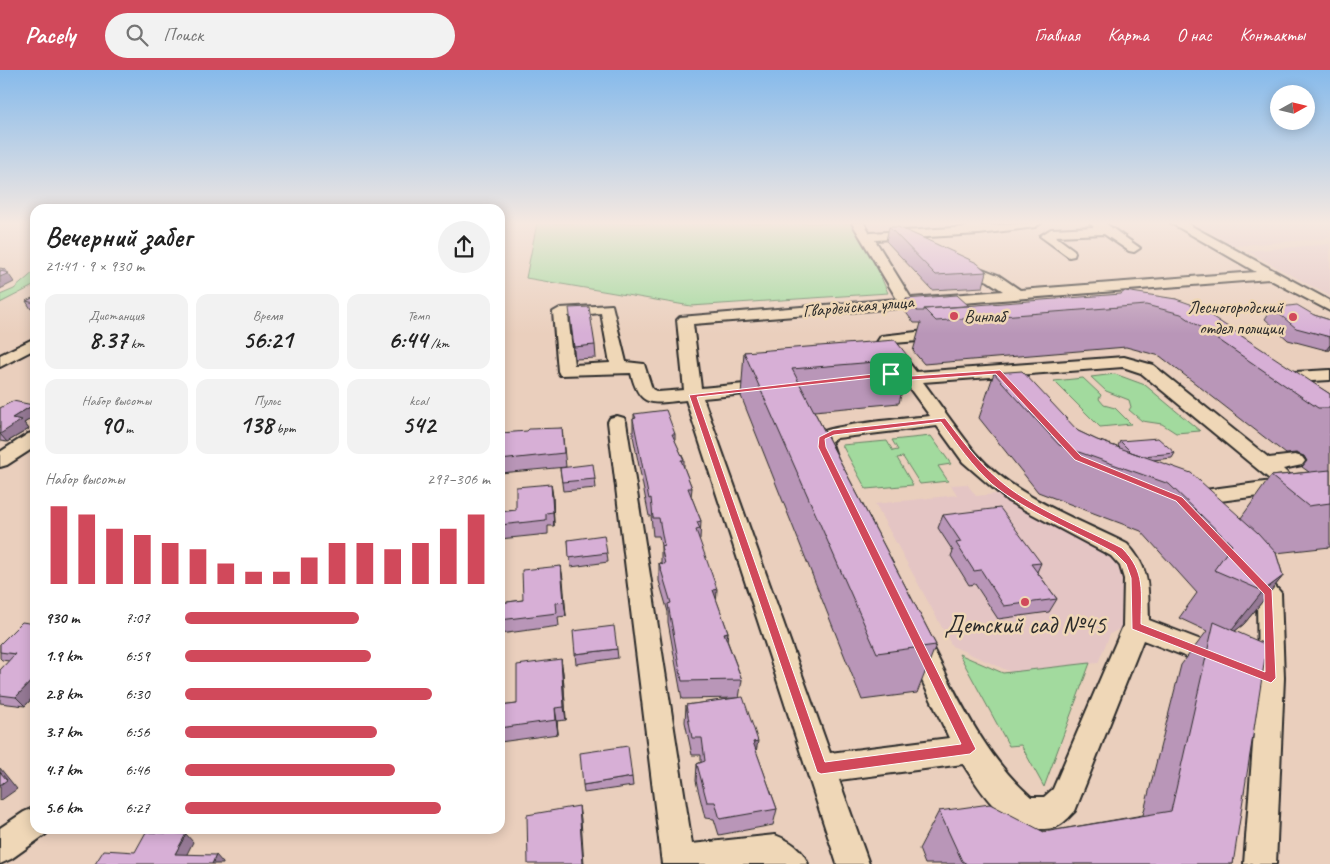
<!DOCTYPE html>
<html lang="ru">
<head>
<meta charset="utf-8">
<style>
	body { margin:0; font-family:Caveat,sans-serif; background:#f2f2f2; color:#222; height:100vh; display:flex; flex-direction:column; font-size:19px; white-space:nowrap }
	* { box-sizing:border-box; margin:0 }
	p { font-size:16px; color:#767676 }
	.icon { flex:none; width:28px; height:28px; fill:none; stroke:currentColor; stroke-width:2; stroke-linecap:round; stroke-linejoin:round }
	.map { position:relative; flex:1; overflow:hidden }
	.sheet { position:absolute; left:30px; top:134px; width:475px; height:630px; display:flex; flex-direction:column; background:#fff; border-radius:15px; box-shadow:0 2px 12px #0003 }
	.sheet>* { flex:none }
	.needle { width:32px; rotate:82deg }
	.fabs { position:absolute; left:1270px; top:15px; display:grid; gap:10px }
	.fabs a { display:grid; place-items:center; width:45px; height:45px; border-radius:50%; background:#fff; box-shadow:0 2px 12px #0003; font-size:25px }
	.pin { position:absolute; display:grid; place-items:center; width:42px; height:42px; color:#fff; margin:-21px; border-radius:10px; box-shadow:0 2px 8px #0006 }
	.round { display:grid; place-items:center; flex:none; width:52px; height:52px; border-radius:26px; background:#f2f2f2 }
	.head { display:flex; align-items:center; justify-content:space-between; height:85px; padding:0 15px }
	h1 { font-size:28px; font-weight:600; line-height:38px }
	.metrics { display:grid; grid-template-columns:repeat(3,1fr); gap:8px; height:85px; padding:5px 15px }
	.metrics div { display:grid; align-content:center; border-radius:12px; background:#f2f2f2; text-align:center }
	.metrics b { font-size:25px; font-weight:600 }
	.metrics small { font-size:14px; font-weight:400 }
	.metrics p { font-size:14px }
	.chart { height:140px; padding:10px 15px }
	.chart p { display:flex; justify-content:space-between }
	.chart svg { width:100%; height:90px; margin-top:5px; stroke:#d1495b; stroke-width:6 }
	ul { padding:0 15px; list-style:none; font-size:16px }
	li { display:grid; grid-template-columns:80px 60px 1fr; align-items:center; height:38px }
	li i { height:12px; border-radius:6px; background:#d1495b }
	header { display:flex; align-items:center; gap:30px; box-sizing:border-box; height:70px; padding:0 25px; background:#d1495b; color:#fff }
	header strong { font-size:24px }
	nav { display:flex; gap:28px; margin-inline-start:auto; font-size:18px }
	.search { width:350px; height:45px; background:#f2f2f2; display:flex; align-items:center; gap:12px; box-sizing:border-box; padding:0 18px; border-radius:28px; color:#767676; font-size:19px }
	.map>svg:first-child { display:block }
	.built { fill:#e4c5c4 }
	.green { fill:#a2da9e; stroke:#668264 }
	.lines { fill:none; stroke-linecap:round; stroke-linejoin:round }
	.minor-casing { stroke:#2b2b2b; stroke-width:4 }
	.minor { fill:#efd7b7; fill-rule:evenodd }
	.wall { fill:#b996b8; stroke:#2b2b2b }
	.shaded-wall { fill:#967a96; stroke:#2b2b2b }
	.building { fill:#d7afd6; stroke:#2b2b2b }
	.route { fill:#d1495b; stroke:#fff; fill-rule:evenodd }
	.poi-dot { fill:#d1495b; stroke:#efd7b7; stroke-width:2 }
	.labels { text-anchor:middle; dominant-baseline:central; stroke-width:5; stroke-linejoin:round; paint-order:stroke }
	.far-street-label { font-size:18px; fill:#2b2b2b; stroke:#efd7b7 }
	.far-poi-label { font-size:18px; fill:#2b2b2b; stroke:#efd7b7; text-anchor:end }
	.near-poi-label { font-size:25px; fill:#2b2b2b; stroke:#efd7b7 }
</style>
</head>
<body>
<header>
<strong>Pacely</strong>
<div class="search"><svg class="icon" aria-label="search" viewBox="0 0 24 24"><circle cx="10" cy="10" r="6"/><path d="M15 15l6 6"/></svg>Поиск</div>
<nav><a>Главная</a><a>Карта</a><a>О нас</a><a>Контакты</a></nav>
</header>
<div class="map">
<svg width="1330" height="794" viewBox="0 0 1330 794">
	<rect width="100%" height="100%" fill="#eacfbd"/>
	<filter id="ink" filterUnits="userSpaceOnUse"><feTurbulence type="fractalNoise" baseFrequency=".02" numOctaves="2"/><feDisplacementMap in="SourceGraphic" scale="10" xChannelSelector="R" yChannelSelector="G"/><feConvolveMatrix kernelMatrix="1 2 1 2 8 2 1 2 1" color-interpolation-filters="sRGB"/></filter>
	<g filter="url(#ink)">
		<!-- built -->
		<path class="built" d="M864,153h94l6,6 -83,2 -15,-4z
			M1192,153h138v15l-96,8z
			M1330,174v52l-83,-45z
			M967,414l9,12 20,-2 83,39 21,12 15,16 7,16 -1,51 -11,6 -12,29 -87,9 -59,-26 -77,-142 82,-9 -6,-10z"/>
		<!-- green -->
		<path class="green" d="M537,153h314l19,29 18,41 -197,13 -165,-28z
			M35,201v14l-35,18v-8l14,-6z
			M1115,304l30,11 55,46 -24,2 -14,-9 -20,-3 -13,-11 2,-3 -2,-7 -23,-9 -15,-14z
			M1083,308l18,17 -2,4 5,6 11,3 16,16 -31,3 -46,-46z
			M931,366l20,28 -13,2 10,15 -28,3 -17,-27 -6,1 16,27 -47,4 -24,-44 45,-4 6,10 5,-1 -6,-10z
			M959,584l44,19 87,-10 -46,124 -23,-42 -12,1z"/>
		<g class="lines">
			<defs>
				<path id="minor" d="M852,153h12l6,10 99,-6 -3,-4h13l3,3 59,-3 -6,4 -56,7 -104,6 36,58 92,-7 -15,-10 -31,-13 -2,-3 2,-3 5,-1 36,14 22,15 236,-18 -85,-49h15l144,78v10l-61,-32 -576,45 8,64 66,-6 6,1 3,4 -3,4 -6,1 -64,6 127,355 119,-15 -46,-98 4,-7 9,-4 9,4c30,58 56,120 106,164h13l9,-8 70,-163 1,-47 -4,-13 -9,-10 -103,-55 -45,-39 -26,-36 -100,12 -6,3 6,18 -3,4 -7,2 -7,-2c-4,-6 -11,-18 -8,-25 3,-13 102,-20 118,-22l-25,-34 -9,-2 -3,-4 5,-4 -21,-30 4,-6 62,-7 6,2 2,3 -2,3 -6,2 -49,4 22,29 208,-15 29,8 116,93 26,-3 7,2 3,4 -3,4 -19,4 18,17 -3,5 -109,14 -7,-2 -4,-5 4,-5 90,-12 -131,-108 -18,-6 -200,15c18,24 34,48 53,71 38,44 100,65 151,91 24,25 21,44 22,76l78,30 4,8 -4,8 -9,3 -75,-29 -68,171c-4,4 -9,10 -14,13 -7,5 -15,5 -22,5 -36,0 -58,-38 -76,-65l-124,16 30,84h-32l-151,-464c-33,3 -46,10 -55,-27l-71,2 -2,-4 -5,-59 7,-4 52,-3 14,57 18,2 8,25 6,3 26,-2 -7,-70 3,-3 217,-18zM601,243l9,50 -36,2 -6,-49z
					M1090,153h15l35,25 -6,4 -5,-1 -25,-17 -49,2 19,14 1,3 -1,3 -5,1 -29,-21 11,-7 43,-2z
					M35,268v11l-35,18v-12z
					M1330,300v10l-53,3 -6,-1 -3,-4 3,-4 6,-1z
					M617,346l7,2 2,4 66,422 83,-9c15,6 27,13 33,29h-146l-54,-442 2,-4z
					M35,362v15l-28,18 -7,2v-15l28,-18z
					M1250,493l8,3 23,27 3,85 -8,186h-32l14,-186 -1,-82 -19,-24 4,-6z
					M35,737v22h13l-2,5 -35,25 -11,5v-36l24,-16z"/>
			</defs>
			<!-- minor casing -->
			<use href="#minor" class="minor-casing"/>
			<!-- minor -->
			<use href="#minor" class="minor"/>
		</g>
		<!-- wall -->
		<path class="wall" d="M889,157l98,45 -4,15 -51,3 -46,-49z
			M35,227v13l-4,-1 -5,-8z
			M906,229l63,7 207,-7 154,95v153l-54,6 7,23 -39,48 -9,7 -2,233h-308l-6,-15 20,-38 105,21 99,-17 38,-150 26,-34 -28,-13 18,-25 -56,-62 -103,-39 -59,-74 15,-45 84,58 19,9 23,8 -2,-2 2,-5 55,12 -3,5 -19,2 88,58 30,-42 38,-4 -7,-5 5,-6 -3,-5 -8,-3 -10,1 -126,-98 -34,-9 -202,17 -11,-13 8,-28h-7l-10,-13z
			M1272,238l42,7 16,5v30h-4l-38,-10 -23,-21z
			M570,250l25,25 1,13 -21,1z
			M744,282l166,7 -11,44 -85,8 122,234 -19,48 -55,7 -121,-304z
			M33,335l2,3v8l-11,7 5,6 -22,13 -7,-1v-33z
			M634,344l41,20v7l9,19v8l8,20 -1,8 10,25 -1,18 -1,1 17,59 12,33 -1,8 15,40 -3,18 17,53 21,58 -4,16 -54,10 -5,-16 -9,-1 -9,-37 1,-17 4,-2v-7h-9l-7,-33 1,-17 52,-7 -56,1 -14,-77v-10l-9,-31v-18h2v-17l-2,-10h-6l-2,-20h-2l-16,-80v-17h1z
			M562,358l4,39 -66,6v-36z
			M560,398l35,11 1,9 -33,3z
			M551,414l2,13 1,29h-6v8l-48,5v-27l16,-2z
			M943,445l98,48 -4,9 20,27 -8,13 -51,7 -23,-35 -6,1 -18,-29 2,-5 -15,-23z
			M568,470l39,13 1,9 -37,5z
			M561,496l5,50 -8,1 1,9 -59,8v-31l23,-3z
			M35,554v71l-10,11 -25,-3v-33l9,-9 -7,-1 -2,-2v-14z
			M617,579l1,9 -42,6 -1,-10z
			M561,589l2,14 3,47 -9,1 1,13 -58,8v-36l17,-2z
			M632,707l1,9 -49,7 -1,-8z"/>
		<!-- shaded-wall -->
		<path class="shaded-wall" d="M5,199l9,13 -14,7v-18z
			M1330,275v5h-4z
			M33,335l2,3v8l-11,7 5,6 -22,13 -7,-8 12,-16z
			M551,414l2,13 1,29z
			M561,496l2,13 3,37 -2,-14z
			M1283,506l-39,48 -19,15 38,-48z
			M717,519l-1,18 -3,-17z
			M728,562l-2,18 -2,-17z
			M561,589l2,14 3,47 -2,-13z
			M35,607v18l-10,11 -9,-9z
			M555,638l2,13 1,13 -2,-14z
			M758,671l-3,17 -2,-16z
			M0,698l17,21 -17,12z
			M579,736l2,13 3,45h-1z
			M186,764l7,8 -10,20 -8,-8z
			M216,785l7,8v1h-11z"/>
		<!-- building -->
		<path class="building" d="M889,157h9l25,11 54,25 10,9 -51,3z
			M0,198l5,1 -5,2z
			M0,201l9,2 -9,4z
			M1125,221l51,8 20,7 134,88v14h-12l-137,-94 -35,-9 -210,16 -12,-12 197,-15z
			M957,225l12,11 -45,3v2h-7l-11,-12z
			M35,227v6l-9,-2z
			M1297,235l17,10 16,5v17l-34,-9 -24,-20z
			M589,237l6,38 -21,2 -5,-39z
			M895,270l15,19 -118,10 144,276 -59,8 -133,-301z
			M1022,301l56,60 19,9 94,33 67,60 18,20 7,23 -20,15 -49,-21 18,-25 -63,-61 -110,-39 -65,-72z
			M13,331l20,4 -21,13 10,2 -22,14v-26z
			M666,340l9,24h-3l12,26h-3l11,28h-4l13,33 -4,1 3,7 -4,1 21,59 -4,1 15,42 -4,1 18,47 -60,1 -14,-77 3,-1 -12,-40 6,1 -4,-18 3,-1 -5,-27h-6l-2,-20 -2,1 -16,-80 3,-1 -2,-4z
			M562,358l2,25 -64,7v-23h1v-4l26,-2 2,-2z
			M1158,368l17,15 -32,3 -12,-4 -11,-11z
			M593,394l2,15 -33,3 -2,-14z
			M1330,400v33l-22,3 -37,-30z
			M551,414l2,28 -7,1v7l-46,5v-13l16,-2v-23z
			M1000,438l41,55 -10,1 26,35 -53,7 -23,-36 -7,1 -18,-28 5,-1 -18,-27z
			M604,465l3,18 -38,5 -1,-18z
			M561,496l3,36 -8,1 1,10 -57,7v-17l23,-3 -1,-30z
			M22,552l13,2v53l-19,20 -16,-2v-25l15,-16 -15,-2v-8z
			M1214,552l53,23 -34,219h-266l-5,-3 -23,-50 51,-7 54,28 127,-21z
			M614,556l3,23 -42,5 -2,-23z
			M561,589l3,48 -9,1 1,12 -56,8v-22l17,-2v-39z
			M743,627l15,44 -5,1 24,67 -57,10 -5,-17h-8l-10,-38 8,-3 -3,-23h-10l-6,-33z
			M628,676l4,31 -49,8 -3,-32z
			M0,702l7,8 -7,5z
			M579,736l4,58h-55l-1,-49z
			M146,762l40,2 -11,20 41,1 -4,9h-117l9,-14 31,2z"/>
	</g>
	<!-- sky -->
	<linearGradient id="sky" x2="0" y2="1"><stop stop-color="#86baeb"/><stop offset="0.58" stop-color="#f6e9e1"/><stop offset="1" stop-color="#f6e9e1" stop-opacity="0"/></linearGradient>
	<rect width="1330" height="264" fill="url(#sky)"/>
	<!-- route -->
	<path class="route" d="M1000,300l81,86 101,41 90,93 4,88 -5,5 -139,-54 -1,-51 -5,-14 -11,-11c-36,-20 -92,-43 -123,-69 -20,-18 -35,-40 -51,-62l-107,13 -9,4 1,8 150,302 -6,5 -149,20 -4,-2 -128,-377 202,-23 20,4zM996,304l79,86 101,41 88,93 1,78 -124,-48c0,-32 5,-52 -19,-76 -37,-19 -94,-42 -124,-69 -21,-18 -36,-39 -53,-61l-112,12 -14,7 -1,10 143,297 -136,18 -128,-365 194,-21 20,4z"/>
	<!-- markers -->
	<g class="poi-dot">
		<circle cx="954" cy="246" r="5"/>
		<circle cx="1293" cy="247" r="5"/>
		<circle cx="1025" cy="532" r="5"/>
	</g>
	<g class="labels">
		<!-- far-street labels -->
		<g class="far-street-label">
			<text transform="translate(858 236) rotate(-5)">Гвардейская улица</text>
		</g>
		<!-- far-poi labels -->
		<g class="far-poi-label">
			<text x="1283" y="237">Лесногородский<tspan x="1283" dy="21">отдел полиции</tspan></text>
			<text x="964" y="246" text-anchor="start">Винлаб</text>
		</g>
		<!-- near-poi labels -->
		<g class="near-poi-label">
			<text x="1025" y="555">Детский сад №45</text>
		</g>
	</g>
</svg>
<div class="fabs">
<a><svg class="needle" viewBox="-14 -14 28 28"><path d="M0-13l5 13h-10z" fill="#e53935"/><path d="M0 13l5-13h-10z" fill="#767676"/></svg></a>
</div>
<div class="pin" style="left:891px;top:304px;background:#1e9e55"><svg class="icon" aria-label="arrive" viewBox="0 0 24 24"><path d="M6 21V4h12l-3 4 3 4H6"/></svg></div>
<section class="sheet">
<div class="head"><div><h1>Вечерний забег</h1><p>21:41 · 9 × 930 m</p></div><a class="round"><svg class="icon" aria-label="share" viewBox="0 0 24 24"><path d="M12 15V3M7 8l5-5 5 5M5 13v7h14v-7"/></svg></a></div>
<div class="metrics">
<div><p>Дистанция</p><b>8.37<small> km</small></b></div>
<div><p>Время</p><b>56:21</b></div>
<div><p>Темп</p><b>6:44<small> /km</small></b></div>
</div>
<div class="metrics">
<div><p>Набор высоты</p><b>90<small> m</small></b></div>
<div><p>Пульс</p><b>138<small> bpm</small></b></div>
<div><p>kcal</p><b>542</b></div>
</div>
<div class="chart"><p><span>Набор высоты</span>297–306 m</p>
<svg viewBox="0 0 160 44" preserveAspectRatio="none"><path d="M5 44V6M15 44V10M25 44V17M35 44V20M45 44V24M55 44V27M65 44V34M75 44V38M85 44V38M95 44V31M105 44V24M115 44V24M125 44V27M135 44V24M145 44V17M155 44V10"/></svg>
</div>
<ul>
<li><b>930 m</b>7:07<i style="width:57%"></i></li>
<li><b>1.9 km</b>6:59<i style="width:61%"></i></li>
<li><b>2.8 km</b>6:30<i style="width:81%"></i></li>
<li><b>3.7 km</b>6:56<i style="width:63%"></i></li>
<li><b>4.7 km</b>6:46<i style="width:69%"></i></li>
<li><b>5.6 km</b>6:27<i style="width:84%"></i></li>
</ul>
</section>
</div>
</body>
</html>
